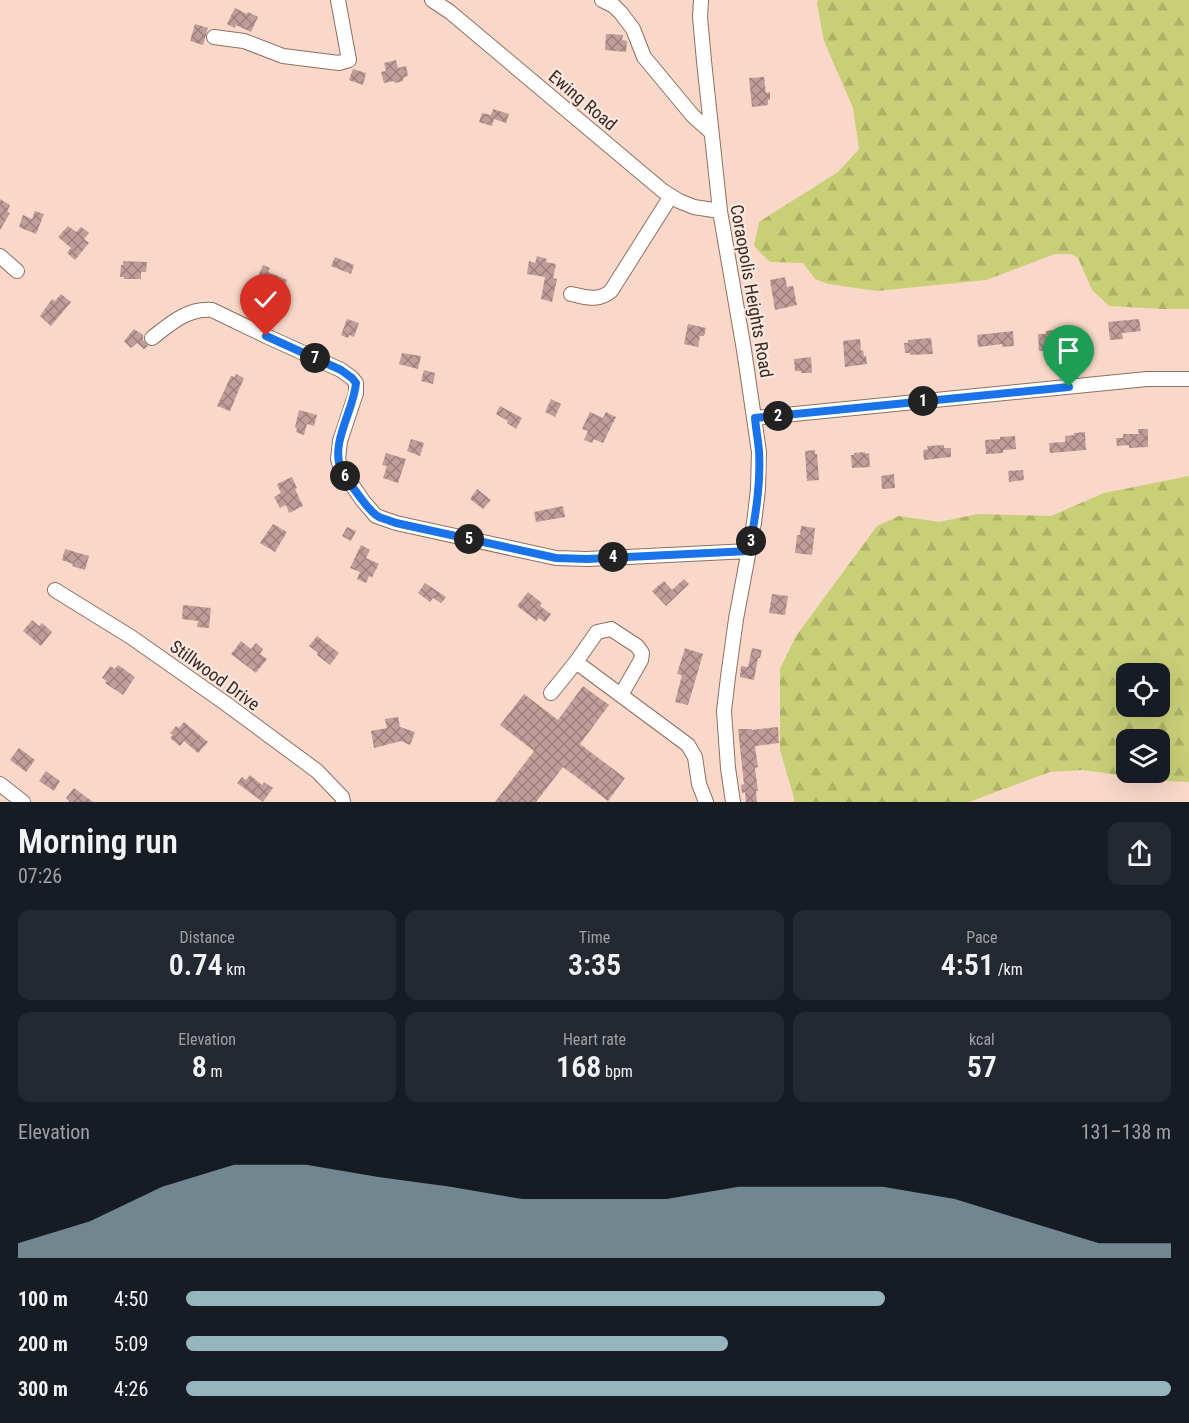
<!DOCTYPE html>
<html lang="en">
<head>
<meta charset="utf-8">
<style>
	body { margin:0; font-family:"Roboto Condensed",sans-serif; background:#242831; color:#f1f3f6; height:100vh; display:flex; flex-direction:column; font-size:22px; white-space:nowrap }
	* { box-sizing:border-box; margin:0 }
	p { font-size:20px; color:#9ea1a6 }
	.icon { flex:none; width:33px; height:33px; fill:none; stroke:currentColor; stroke-width:2; stroke-linecap:round; stroke-linejoin:round }
	.map { position:relative; height:802px; overflow:hidden }
	.details { display:flex; flex-direction:column; background:#171b24; flex:1 }
	.details>* { flex:none }
	.controls { position:absolute; left:1116px; top:663px; display:grid; gap:12px }
	.controls a { display:grid; place-items:center; width:54px; height:54px; border-radius:12px; background:#171b24; box-shadow:0 6px 24px #0002; font-size:30px }
	.pin { position:absolute; display:grid; place-items:center; width:51px; height:51px; color:#fff; margin:-62px -26px; border-radius:50% 50% 50% 0; rotate:-45deg; box-shadow:0 0 6px #0007 }
	.pin .icon { rotate:45deg }
	.km { position:absolute; width:30px; height:30px; margin:-15px; border-radius:50%; background:#222; color:#fff; font-size:16px; line-height:30px; text-align:center }
	.round { display:grid; place-items:center; flex:none; width:63px; height:63px; border-radius:12px; background:#242831 }
	.overview { display:flex; align-items:center; justify-content:space-between; height:102px; padding:0 18px }
	h1 { font-size:33px; font-weight:600; line-height:45px }
	.figures { display:grid; grid-template-columns:repeat(3,1fr); gap:9px; height:102px; padding:6px 18px }
	.figures div { display:grid; align-content:center; border-radius:12px; background:#242831; text-align:center }
	.figures b { font-size:30px; font-weight:600 }
	.figures small { font-size:16px; font-weight:400 }
	.figures p { font-size:16px }
	.chart { height:168px; padding:12px 18px }
	.chart p { display:flex; justify-content:space-between }
	.chart svg { width:100%; height:108px; margin-top:6px; fill:#96b5bf; opacity:.7 }
	ul { padding:0 18px; list-style:none; font-size:20px }
	li { display:grid; grid-template-columns:96px 72px 1fr; align-items:center; height:45px }
	li i { height:15px; border-radius:8px; background:#96b5bf }
	.map>svg:first-child { display:block }
	.forest { fill:url(#forest-firs); fill-rule:evenodd }
	.building { fill:url(#building-cross-hatch) }
	.lines { fill:none; stroke-linecap:round; stroke-linejoin:round }
	.minor-casing { stroke:#8d7062; stroke-width:16 }
	.minor { stroke:#fff; stroke-width:14 }
	.route-casing { stroke:#fff; stroke-width:12 }
	.route { stroke:#1a73e8; stroke-width:8 }
	.labels { text-anchor:middle; dominant-baseline:central; stroke-width:4.5; stroke-linejoin:round; paint-order:stroke }
	.street-label { font-size:18px; fill:#362a24; stroke:#fde8df }
</style>
</head>
<body>
<div class="map">
<svg width="1189" height="802" viewBox="0 0 1189 802">
	<defs>
		<pattern id="forest-firs" width="22" height="20" patternUnits="userSpaceOnUse" patternTransform="scale(1.5)"><rect width="22" height="20" fill="#c9cf77"/><path d="M5 1l3.5 6h-7zM16 11l3.5 6h-7z" fill="#adb267"/></pattern>
		<pattern id="building-cross-hatch" width="8" height="8" patternUnits="userSpaceOnUse" patternTransform="scale(1.5)"><rect width="8" height="8" fill="#c09d99"/><path d="M0 0l8 8M0 8l8-8" fill="none" stroke="#9d807d"/></pattern>
	</defs>
	<rect width="100%" height="100%" fill="#f9d8c9"/>
	<!-- forest -->
	<path class="forest" d="M818,0h371v309h-26l-54,-3 -17,-16 -14,-32 -7,-4h-16l-69,26 -109,11 -49,-7 -13,-5 -12,-16 -33,-1 -16,-16 5,-24 79,-50 21,-23 -6,-41 -29,-67 -7,-37z
		M1189,476v306l-24,-1 -83,-11 -32,2 -81,30h-175v-4l-14,-48v-81l16,-33 81,-110 22,-10 40,6 39,-8 73,2 53,-23zM1126,674h34v32h-34zM1126,740h34v32h-34z"/>
	<!-- building -->
	<path class="building" d="M235,8l12,6 1,-2 10,5 -7,15 -15,-7 -1,3 -8,-4z
		M195,24l13,4 -5,17 -13,-4z
		M606,34l17,1 -1,5 5,1 -1,11 -21,-2z
		M396,60l2,8 8,-2 2,10 -5,2v3l-8,2 -1,-2 -10,2 -3,-11 5,-1 -2,-8z
		M353,69l13,4 -3,12 -14,-5z
		M764,77l2,16 4,-1v8h-2v5l-16,2 -3,-29z
		M493,109l16,5 -3,9 -12,-4 -2,7 -13,-4 3,-9 9,2z
		M0,199l10,6 -3,7 3,1 -10,17z
		M35,211l9,3 -8,20 -17,-7 4,-12 9,4z
		M68,226l8,6 5,-5 8,6 -5,6 5,4 -14,17 -8,-7 4,-5 -13,-11z
		M537,256l10,3 -1,3 10,2 -3,14 4,1 -5,23 -11,-3 4,-22 -18,-3 2,-13 6,2z
		M335,257l19,8 -3,9 -20,-8z
		M123,261l24,1 -1,10h-5v7h-17v-2h-4l1,-12h2z
		M263,265l7,3 -2,4 19,8 -10,26 -14,-5 3,-8 -14,-4z
		M785,277l2,10 6,-1 4,19 -22,5 -5,-30z
		M61,294l10,8 -20,24 -11,-10 12,-17 3,2z
		M347,319l12,4 -5,14 -5,-2 -1,3 -7,-3z
		M1139,319l2,12 -19,2 1,6 -13,1 -2,-18z
		M688,324l18,4 -2,8h-4l-2,11 -14,-3z
		M134,329l9,6v5l5,6 -4,3 -7,-6 -6,5 -7,-7z
		M1061,329v2l9,-1 2,14 -20,2v4l-13,1 -1,-17h8v-3z
		M1013,331l1,15 -12,1v-3l-24,3 -1,-12z
		M931,338l2,16 -23,1v-2h-5l-1,-10h4v-3z
		M860,339l1,12 2,-1 1,6h2l1,8 -22,3 -2,-26z
		M402,353l19,3 -3,13 -19,-5z
		M811,357l1,16h-11v-2h-6l-1,-12z
		M424,370l11,3 -2,11 -12,-3z
		M236,374l8,4 -14,33 -13,-5 14,-30 4,1z
		M551,399l10,5 -6,13 -10,-5z
		M500,406l22,12 -6,11 -9,-6 1,-2 -12,-7z
		M299,410l18,5 -3,11 -7,-2 -3,11 -8,-3 1,-4 -2,-1z
		M590,412l13,6 3,-6 10,5 -13,26 -9,-4 -2,4 -8,-3 4,-9 -6,-2z
		M1138,429h10v18l-19,1v-3l-12,1 -1,-8h7v-4h16z
		M1085,432l1,18 -36,3 -1,-10 16,-1v-6l9,-1v-2z
		M1015,436l1,13 -13,1v3l-17,1 -1,-14 15,-1v-2z
		M411,439l13,4 -4,13 -13,-5z
		M944,445v3h7v9l-27,3 -1,-10 5,-1 -1,-3z
		M815,450v4h2l2,26 -12,1 -2,-30z
		M865,452v2l4,-1 1,14 -18,1 -1,-13h3v-2z
		M386,453l20,6 -8,24 -15,-5 4,-12 -5,-1z
		M1023,470l1,10 -15,2 -1,-11z
		M894,474l1,14 -13,1 -1,-13z
		M292,477l5,11 -2,1 8,17 -14,7 -3,-8 -6,3 -6,-11 7,-4 -4,-9z
		M477,489l14,11 -8,9 -13,-10z
		M563,506l2,11 -29,5 -2,-10z
		M273,524l14,8 -12,20 -15,-9z
		M801,526l14,2 -3,27 -17,-2 2,-18h3z
		M347,527l9,4 -5,10 -9,-5z
		M361,545l9,5 -4,8 13,6 -7,13 -3,-1 -3,7 -9,-4 3,-7 -10,-4z
		M65,549l24,7 -4,14 -13,-4 1,-2 -11,-4z
		M684,579l5,5 -23,22 -14,-15 12,-10 8,9z
		M425,583l21,14 -5,6 -8,-5 -3,4 -12,-9z
		M528,592l14,11 -2,3 11,8 -6,8 -6,-4 -2,3 -20,-15z
		M772,594l16,2 -3,19 -16,-2z
		M183,605l28,3 -2,20 -12,-1 1,-6 -16,-2z
		M32,620l7,6 3,-3 10,9 -11,14 -18,-15z
		M317,636l22,17 -9,12 -13,-10 1,-2 -9,-7z
		M241,641l10,8 5,-6 7,6 -3,5 7,5 -11,14 -25,-19z
		M685,648l18,6 -15,51 -13,-3 7,-27 -5,-1z
		M752,648l10,2 -2,8h-2l-4,22 -14,-3 1,-11 7,1z
		M118,665l17,12 -12,18 -18,-12 2,-2 -5,-3 8,-12 5,3z
		M583,686l26,19 -29,39 45,34 -17,23 -45,-34 -27,35h-41l39,-51 -34,-26 24,-31 34,26z
		M398,717l2,10 15,5 -5,13 -9,-4 -27,7 -3,-17 16,-3 -2,-9z
		M184,722l24,20 -10,11 -14,-12 -4,5 -10,-8 3,-3 -3,-2 6,-7 3,2z
		M778,727l1,16 -24,3 3,21 -3,1 3,23h-2l1,11h-11l-1,-10 -3,1 -1,-8 3,-1 -6,-55h14v1z
		M19,748l16,12 -9,12 -16,-12z
		M46,771l14,10 -6,10 -15,-10z
		M250,775l12,10 2,-3 9,6 -10,14 -26,-19 5,-6 4,3z
		M74,788l19,14h-23l-4,-4z"/>
	<g class="lines">
		<defs>
			<path id="minor" d="M432,0l18,12 213,179 16,10 15,6 26,4
				M602,0l12,6 7,7 12,16 11,28 49,59 18,16
				M701,0l-1,17 4,44 16,150 24,139 15,102 -1,37 -4,34 -18,96 -8,58 -4,34 4,57 5,34
				M214,37l30,4 39,15 56,7 10,-3 -11,-60
				M0,256l17,15
				M571,294c15,3 27,8 40,-3l60,-95
				M152,338c18,-14 35,-30 60,-28l54,26 75,34 11,8 4,5v10l-16,48 -2,18 3,10 22,32 13,15 20,7 160,35 31,1 162,-8
				M755,418l392,-39h42
				M55,590l76,47 94,66 92,68 25,26 1,5
				M576,662l112,83 7,12 4,27 7,18
				M551,693l25,-31 21,-30 14,-3 26,17 5,7 -1,7 -20,35
				M0,784l23,18"/>
		</defs>
		<!-- minor casing -->
		<use href="#minor" class="minor-casing"/>
		<!-- minor -->
		<use href="#minor" class="minor"/>
	</g>
	<g class="lines">
		<defs>
			<path id="route" d="M266,336l75,34 11,8 4,5c-2,27 -26,60 -15,86 4,9 10,16 16,24 6,8 13,19 22,24 5,2 12,4 17,6l160,35 31,1 162,-8c6,-32 12,-67 10,-100 -1,-11 -3,-22 -4,-33l314,-31"/>
		</defs>
		<!-- route casing -->
		<use href="#route" class="route-casing"/>
		<!-- route -->
		<use href="#route" class="route"/>
	</g>
	<g class="labels">
		<!-- street labels -->
		<g class="street-label">
			<text transform="translate(583 100) rotate(40)">Ewing Road</text>
			<text transform="translate(752 291) rotate(80)">Coraopolis Heights Road</text>
			<text transform="translate(215 675) rotate(36)">Stillwood Drive</text>
		</g>
	</g>
</svg>
<div class="controls">
<a><svg class="icon" aria-label="locate" viewBox="0 0 24 24"><circle cx="12" cy="12" r="6"/><path d="M12 2v4M12 18v4M2 12h4M18 12h4"/></svg></a>
<a><svg class="icon" aria-label="layers" viewBox="0 0 24 24"><path d="M12 4l9 5-9 5-9-5zM3 14l9 5 9-5"/></svg></a>
</div>
<div class="pin" style="left:1069px;top:387px;background:#1e9e55"><svg class="icon" aria-label="arrive" viewBox="0 0 24 24"><path d="M6 21V4h12l-3 4 3 4H6"/></svg></div>
<div class="pin" style="left:266px;top:336px;background:#d93025"><svg class="icon" aria-label="check" viewBox="0 0 24 24"><path d="M5 12l5 5 9-10"/></svg></div>
<b class="km" style="left:923px;top:401px">1</b>
<b class="km" style="left:778px;top:416px">2</b>
<b class="km" style="left:751px;top:541px">3</b>
<b class="km" style="left:613px;top:557px">4</b>
<b class="km" style="left:469px;top:539px">5</b>
<b class="km" style="left:345px;top:476px">6</b>
<b class="km" style="left:315px;top:358px">7</b>
</div>
<section class="details">
<div class="overview"><div><h1>Morning run</h1><p>07:26</p></div><a class="round"><svg class="icon" aria-label="share" viewBox="0 0 24 24"><path d="M12 15V3M7 8l5-5 5 5M5 13v7h14v-7"/></svg></a></div>
<div class="figures">
<div><p>Distance</p><b>0.74<small> km</small></b></div>
<div><p>Time</p><b>3:35</b></div>
<div><p>Pace</p><b>4:51<small> /km</small></b></div>
</div>
<div class="figures">
<div><p>Elevation</p><b>8<small> m</small></b></div>
<div><p>Heart rate</p><b>168<small> bpm</small></b></div>
<div><p>kcal</p><b>57</b></div>
</div>
<div class="chart"><p><span>Elevation</span>131–138 m</p>
<svg viewBox="0 0 160 44" preserveAspectRatio="none"><path d="M0 44V38L10 29L20 15L30 6L40 6L50 11L60 15L70 20L80 20L90 20L100 15L110 15L120 15L130 20L140 29L150 38L160 38V44z"/></svg>
</div>
<ul>
<li><b>100 m</b>4:50<i style="width:71%"></i></li>
<li><b>200 m</b>5:09<i style="width:55%"></i></li>
<li><b>300 m</b>4:26<i style="width:100%"></i></li>
</ul>
</section>
</body>
</html>
